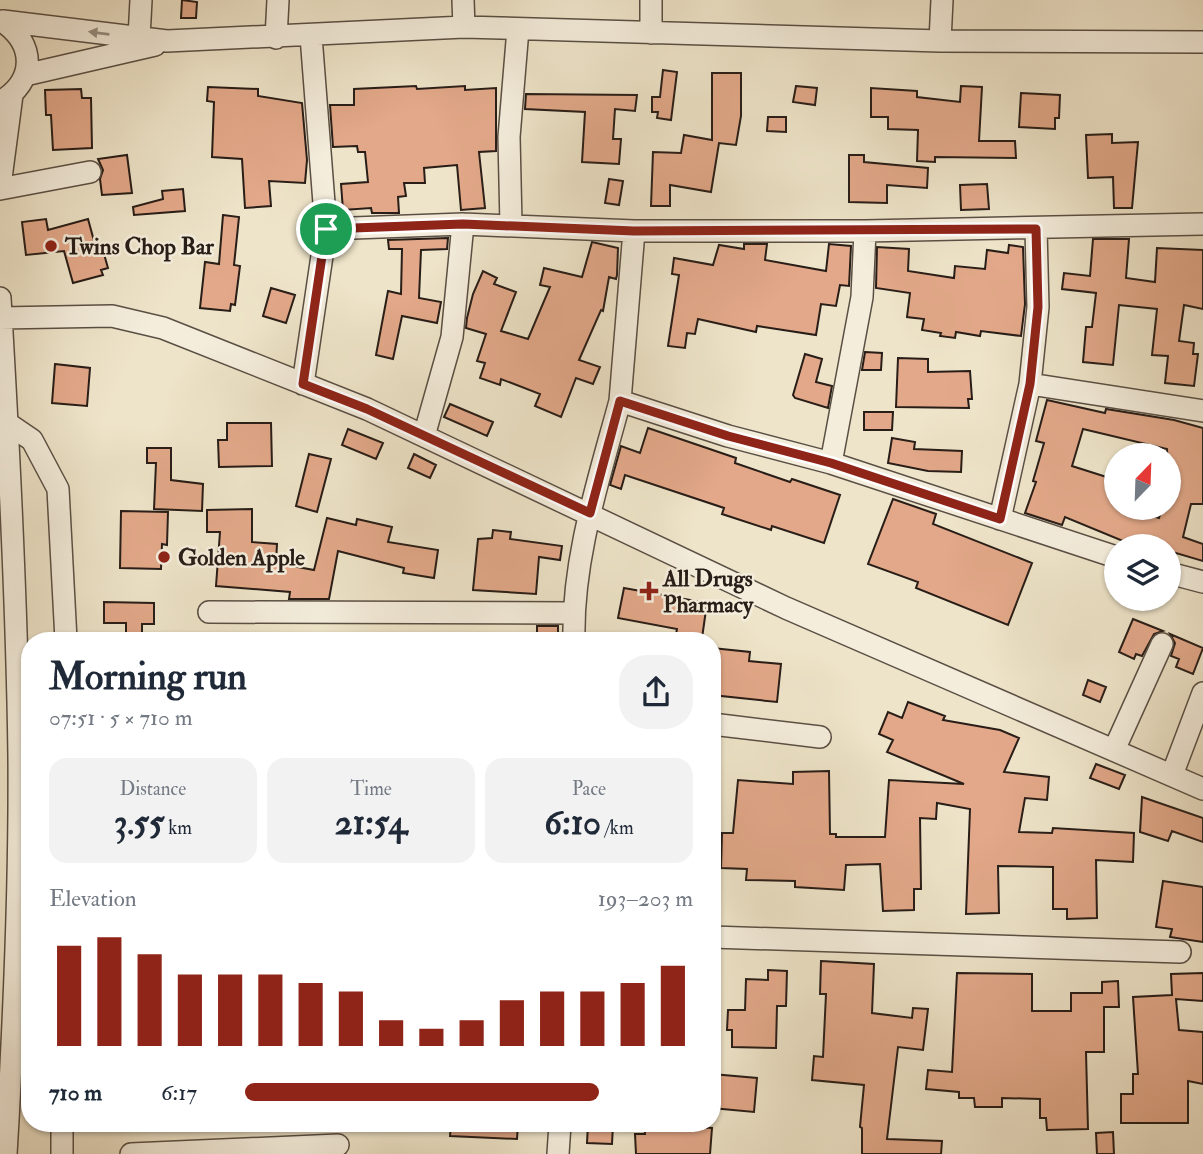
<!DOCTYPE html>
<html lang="en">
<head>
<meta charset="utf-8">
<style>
	body { margin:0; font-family:"IM FELL Double Pica",serif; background:#f2f2f3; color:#1f2937; height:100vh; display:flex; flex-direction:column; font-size:26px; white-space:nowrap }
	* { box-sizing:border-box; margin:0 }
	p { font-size:23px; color:#747a83 }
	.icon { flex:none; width:38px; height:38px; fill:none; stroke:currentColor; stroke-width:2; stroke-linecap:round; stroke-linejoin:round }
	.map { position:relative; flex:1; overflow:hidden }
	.drawer { position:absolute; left:21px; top:632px; width:700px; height:500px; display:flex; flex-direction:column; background:#fff; border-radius:28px; box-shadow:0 2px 5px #0004 }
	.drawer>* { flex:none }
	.needle { width:46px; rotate:23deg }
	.buttons { position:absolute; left:1104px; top:443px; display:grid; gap:14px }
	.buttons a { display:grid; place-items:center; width:77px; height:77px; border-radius:50%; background:#fff; box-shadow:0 2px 5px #0004; font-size:35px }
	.pin { position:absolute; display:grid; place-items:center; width:60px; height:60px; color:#fff; margin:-30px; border:4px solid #fff; border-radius:50%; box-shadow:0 2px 7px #0007 }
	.round { display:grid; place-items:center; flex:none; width:74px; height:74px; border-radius:28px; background:#f2f2f3 }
	.head { display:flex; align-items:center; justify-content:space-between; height:119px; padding:0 28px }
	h1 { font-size:38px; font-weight:700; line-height:52px }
	.metrics { display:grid; grid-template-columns:repeat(3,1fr); gap:10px; height:119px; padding:7px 28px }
	.metrics div { display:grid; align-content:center; border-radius:18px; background:#f2f2f3; text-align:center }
	.metrics b { font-size:35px; font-weight:700 }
	.metrics small { font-size:19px; font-weight:400 }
	.metrics p { font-size:19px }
	.chart { height:196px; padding:14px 28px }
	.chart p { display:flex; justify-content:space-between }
	.chart svg { width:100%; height:126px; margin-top:7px; stroke:#8f2418; stroke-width:6 }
	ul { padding:0 28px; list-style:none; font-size:23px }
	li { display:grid; grid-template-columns:112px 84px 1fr; align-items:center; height:52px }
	li i { height:18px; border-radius:9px; background:#8f2418 }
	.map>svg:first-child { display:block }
	.building { fill:#e2a889; stroke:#281d17; stroke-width:2; fill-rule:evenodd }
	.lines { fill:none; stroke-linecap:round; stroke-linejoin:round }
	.minor-casing { stroke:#5a4f44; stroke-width:24 }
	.minor { stroke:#f4eddc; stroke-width:21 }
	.oneway { fill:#988f83 }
	.route-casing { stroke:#fff; stroke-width:14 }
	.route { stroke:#8f2418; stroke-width:9 }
	.poi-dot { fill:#8f2418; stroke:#f4eddc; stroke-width:2.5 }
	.labels { text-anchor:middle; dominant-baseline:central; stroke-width:5; stroke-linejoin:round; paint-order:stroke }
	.poi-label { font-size:23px; font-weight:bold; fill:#281d17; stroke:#f4eddc; text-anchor:start }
</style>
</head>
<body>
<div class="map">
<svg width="1203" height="1154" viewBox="0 0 1203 1154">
	<rect width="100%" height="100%" fill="#eee4c9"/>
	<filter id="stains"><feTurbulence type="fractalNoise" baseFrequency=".00286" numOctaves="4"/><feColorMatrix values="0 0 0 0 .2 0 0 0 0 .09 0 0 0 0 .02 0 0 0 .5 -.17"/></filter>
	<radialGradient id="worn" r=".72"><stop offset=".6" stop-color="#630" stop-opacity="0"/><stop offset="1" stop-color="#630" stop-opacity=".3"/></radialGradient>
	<!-- building -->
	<path class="building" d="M182,0l15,2 -1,16h-15z
		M663,70l14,2 -6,48 -14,-2 1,-6h-6v-15h8z
		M712,73h29v43l-5,29 -17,-2 -8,49 -41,-7v21h-19l2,-54 28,1 3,-18 28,5z
		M416,86l1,3 48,-3v4l31,-2v63l-17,1 6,56 -24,2 -4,-45 -33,3 1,15h-21l2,13 -8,1 1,16h-27l-1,-5 -28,2 -2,-26 27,-2 -3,-30h-7l-1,-6 -24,1 -3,-42h24v-16z
		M796,86l21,2 -2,17 -22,-3z
		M961,86l21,1 -3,54h36l1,17 -81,-1v5l-18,-1 1,-31 -30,-1v-12h-17v-29l46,3v6l43,5z
		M208,87l50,2v7l44,7 5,57 -2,23 -36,-2 2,25 -26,2 -3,-49 -30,-2 2,-55 -7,-1z
		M81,89l1,9h9l1,50 -39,2 -2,-35h-5l-1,-25z
		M1021,93l39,2 -1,23h-4v11l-36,-2z
		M526,94l111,1 -2,16 -20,-2 -2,30h8l-2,25 -37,-2 3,-50 -60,-3z
		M768,117h18v15l-19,-1z
		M1112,134v9l26,-1 -6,66h-18l-1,-31 -25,1 -2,-43z
		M127,155l5,38 -30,2 -2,-16 3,-9 -5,-11z
		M849,155h15v7l64,6 -1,20 -40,-3v18l-38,-1z
		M609,179l14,2 -4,24 -14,-2z
		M987,184l2,25 -28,1 -1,-25z
		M183,189l2,22 -51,4 -1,-8 30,-8 -1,-8z
		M223,215l16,2 -5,48 6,1 -5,39 -4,-1 -1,7 -30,-3 5,-46 14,2z
		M46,219l2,11 40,-11 8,29 6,-1 6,21 -7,2 2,5 -30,8 -9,-32 -38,4 -4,-33z
		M448,238l-1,11 -26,1 -2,48 22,4 -4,21 -35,-7 -9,43 -17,-4 12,-64 13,3 1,-45h-13l-1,-9z
		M1093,239h36l-3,39 29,4 2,-34 46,2v59l-19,-4 -5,36 15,2 -1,11h5l-4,32 -29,-3 3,-27 -16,-1 5,-46 -38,-4 -6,60 -30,-3 3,-35h6l4,-34 -34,-4 2,-16 26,3z
		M592,242l26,6 -1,27 -1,4 -7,-2 -6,34 -2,-1 -22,50 21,7 -7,17 -17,-6 -15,39 -26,-11 5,-12 -39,-15 -1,6 -20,-7 5,-15 -8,-2 9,-27 -20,-6 1,-10 6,-24 10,-23 14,7 -3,6 22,8 -15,39 27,8 22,-52 -10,-2 4,-17 38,9z
		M744,244h23l-2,16 61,11 3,-27 22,2 -2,40 -9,-1 -4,21 -15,-2 -5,31 -59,-9 -1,6 -58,-13 -3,15 -8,-1 -2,15 -17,-2 11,-71 -7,-1 2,-16 39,7 6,-20 25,4z
		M1009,245l14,2 2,57 -4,32 -40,-5 -1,5 -24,-4 -1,6 -15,-2 1,-3 -19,-3 2,-11 -17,-2 3,-24 -34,-5 1,-41 32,2 -1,22 46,7 1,-12 30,3 2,-19 21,3z
		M271,288l24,7 -9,28 -23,-7z
		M865,352l17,1 -1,17h-19z
		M805,354l17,5 -6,23 16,4 -4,22 -33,-10 -2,-3z
		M898,358l30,1v13l42,-1 2,28h-4l1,9 -73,-1z
		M55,364l35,4 -3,38 -35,-3z
		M1047,400l58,13 1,-4 68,11 29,8v76h-12l-8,33 20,7v17l-34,-10v-5h-34l-70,-29 -3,8 -37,-12 11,-31 -3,-1 11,-38 -8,-2zM1083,429l84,20 2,59h-7l-3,10 -30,-10h-13v-28l-44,-14z
		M450,404l43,18 -6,14 -43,-19z
		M864,412h29l-1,18h-28z
		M227,423h44l1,43 -53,1 -1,-27h9z
		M648,428l88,30 -1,5 55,19 2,-3 48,16 -16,48 -52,-17 -1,4 -49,-16 2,-6 -99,-33 -4,14 -11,-4 11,-39 19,7z
		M348,429l35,14 -7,16 -34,-14z
		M892,438l23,4 -1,7 48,2 -1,21 -33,-1 -40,-8z
		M147,448h24v32l32,4 -1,27 -48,-2 2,-46h-9z
		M309,454l22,5 -14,53 -21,-6z
		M414,454l22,11 -6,13 -22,-10z
		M893,499l43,15 -3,10 99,39 -24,62 -92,-37 2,-6 -50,-18z
		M252,509v33l25,2 -1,19 38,7 13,-52 29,7 1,-6 35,8 -4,15 50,8 -4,28 -31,-5 1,-5 -66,-17 -9,48h-40l1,-7 -74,-6 4,-54h-13v-22z
		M121,511l47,1 -1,33 -5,-1 -1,25 -41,-1z
		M493,530l18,2 -1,7 52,7 -2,14 -21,-3 -3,37 -63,-4 5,-51 14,-1z
		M624,588l83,15 -5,35 -26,-4 1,-5 -59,-11z
		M104,602l50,1v21h-12v16h-16v-17h-22z
		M1133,619l30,12 -9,3 -12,22 -6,-2 -2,5 -15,-7z
		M537,626h21v14h-21z
		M1170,634l33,14 -10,26 -17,-7 3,-8 -8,-3 4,-13z
		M712,648l38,4 -1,9 32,3 -4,38 -65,-7z
		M1088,680l18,7 -6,15 -17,-7z
		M908,702l37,14 -2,4 57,10 19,8 -15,34 45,5 -2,23 -22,-2 -6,34 33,1 1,-5 81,5 -1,29 -37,-2 1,58 -30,1v-10h-14v-42l-55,-1 1,47 -33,1 4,-105 -33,-6 -1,16 -16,-1 1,71h-7v21l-31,1 -3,-47 -34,1 -2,25 -49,-3v-6l-49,-1 1,-11 -26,-1 1,-35h11l5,-53 55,4v-12l36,-1 1,63h6v3h49l4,-57 75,4 -77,-32 6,-12 -14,-6 9,-22 14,6z
		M1096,764l29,11 -6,14 -29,-11z
		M1142,797l61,21v24l-31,-11 -4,10 -28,-9z
		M1163,881l40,6v55l-33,-5 2,-8 -16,-2z
		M821,961l53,3 -2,49 40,5 1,-10 15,1 -5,41 -25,-3 -11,92 55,2 -1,13h-79v-26l-2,-1 4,-42 -52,-5 2,-24 9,1 3,-63h-6z
		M768,970l19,1 -1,35h-9l-1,42 -44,-1v-17h-5l1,-20h17l1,-31 22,1z
		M957,973l75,1v37h39v-18h31v-11l16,-1 1,26h-15v45h-18l2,77 -41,1 -1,-12h-6v-19l-38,-1v9h-27l-1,-9h-15v-6l-33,-3 2,-19 24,2z
		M1203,973v28l-27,-2 3,31 24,2v52l-15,-3v42h-67v-29h12v-20h5l-5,-77 39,-2 -1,-21z
		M712,1074l45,4 -3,34 -42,-4z
		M451,1124h67l-1,15 -67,-3z
		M588,1124h25l-1,20 -25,-1z
		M644,1124l68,4 -2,26h-74l-1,-20h10z
		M1113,1132l1,22h-17l-1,-21z"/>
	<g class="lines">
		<defs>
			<path id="minor" d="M463,0l1,27
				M651,0v33
				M3,21l164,20 297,-14 476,14 263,1
				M139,38l2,-38
				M276,38l2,-38
				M940,41l2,-41
				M25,75l130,-30
				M0,102c36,-21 36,-58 2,-81
				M0,186l12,-91
				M0,189l90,-17
				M511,225l-2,-88 9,-108
				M326,229l137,-5 171,7h231l338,-7
				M0,298c9,152 17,306 19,459 1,133 -5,265 -13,397
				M0,318l112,-2 51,12 204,81 419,199 417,181
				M303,384l23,-155 -15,-193
				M1030,384l8,-77 -2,-78
				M620,401l14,-170
				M7,423l25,17 26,49 8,151
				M424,436l28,-99 11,-113
				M831,463l31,-166 3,-66
				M1000,519l30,-135 173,27
				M1169,573l34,9
				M209,612l364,1
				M574,640c-2,-81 25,-161 46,-239l108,35 103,27 285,94
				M712,724l108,13
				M1114,750l48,-106
				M1172,775l31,-82
				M712,937l468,15
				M62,1154v-30
				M131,1154l207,-9
				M558,1154l2,-30"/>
		</defs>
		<!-- minor casing -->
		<use href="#minor" class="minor-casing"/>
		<!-- minor -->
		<use href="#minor" class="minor"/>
	</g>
	<!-- one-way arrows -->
	<defs><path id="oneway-solid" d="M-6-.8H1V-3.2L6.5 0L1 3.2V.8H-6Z" transform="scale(1.75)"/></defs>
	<use class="oneway" href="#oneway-solid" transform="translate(99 33) rotate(-173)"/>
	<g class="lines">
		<defs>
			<path id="route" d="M463,224l171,7 402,-2 2,78 -8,77 -30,135 -169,-56 -103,-27 -108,-35 -30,112 -223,-104 -64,-25 23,-155z"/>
		</defs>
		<!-- route casing -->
		<use href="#route" class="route-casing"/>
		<!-- route -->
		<use href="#route" class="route"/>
	</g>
	<!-- markers -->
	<g class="poi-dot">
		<circle cx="51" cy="246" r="7"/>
		<circle cx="164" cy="557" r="7"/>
		<path d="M645.5 580.5h7v7h7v7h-7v7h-7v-7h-7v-7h7z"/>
	</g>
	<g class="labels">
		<!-- poi labels -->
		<g class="poi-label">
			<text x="65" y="246">Twins Chop Bar</text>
			<text x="178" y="557">Golden Apple</text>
			<text x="663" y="578">All Drugs<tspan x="663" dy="26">Pharmacy</tspan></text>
		</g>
	</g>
	<rect width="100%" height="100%" filter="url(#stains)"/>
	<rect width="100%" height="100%" fill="url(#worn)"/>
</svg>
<div class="buttons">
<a><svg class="needle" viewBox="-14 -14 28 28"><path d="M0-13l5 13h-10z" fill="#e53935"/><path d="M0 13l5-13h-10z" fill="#747a83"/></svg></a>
<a><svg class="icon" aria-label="layers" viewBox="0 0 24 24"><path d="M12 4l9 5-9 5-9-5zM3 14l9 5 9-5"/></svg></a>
</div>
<div class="pin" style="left:326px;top:229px;background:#1e9e55"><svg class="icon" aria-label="arrive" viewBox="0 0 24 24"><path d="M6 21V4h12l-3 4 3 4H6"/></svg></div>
<section class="drawer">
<div class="head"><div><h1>Morning run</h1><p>07:51 · 5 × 710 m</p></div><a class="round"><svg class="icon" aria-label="share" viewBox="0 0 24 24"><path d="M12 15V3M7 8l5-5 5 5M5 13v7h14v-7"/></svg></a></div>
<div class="metrics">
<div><p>Distance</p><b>3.55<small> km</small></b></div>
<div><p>Time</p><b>21:54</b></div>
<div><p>Pace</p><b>6:10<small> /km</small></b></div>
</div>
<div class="chart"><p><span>Elevation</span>193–203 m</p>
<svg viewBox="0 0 160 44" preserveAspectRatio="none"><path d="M5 44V9M15 44V6M25 44V12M35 44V19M45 44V19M55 44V19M65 44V22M75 44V25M85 44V35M95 44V38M105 44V35M115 44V28M125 44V25M135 44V25M145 44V22M155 44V16"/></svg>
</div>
<ul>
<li><b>710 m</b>6:17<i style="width:79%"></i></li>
</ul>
</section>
</div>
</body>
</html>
